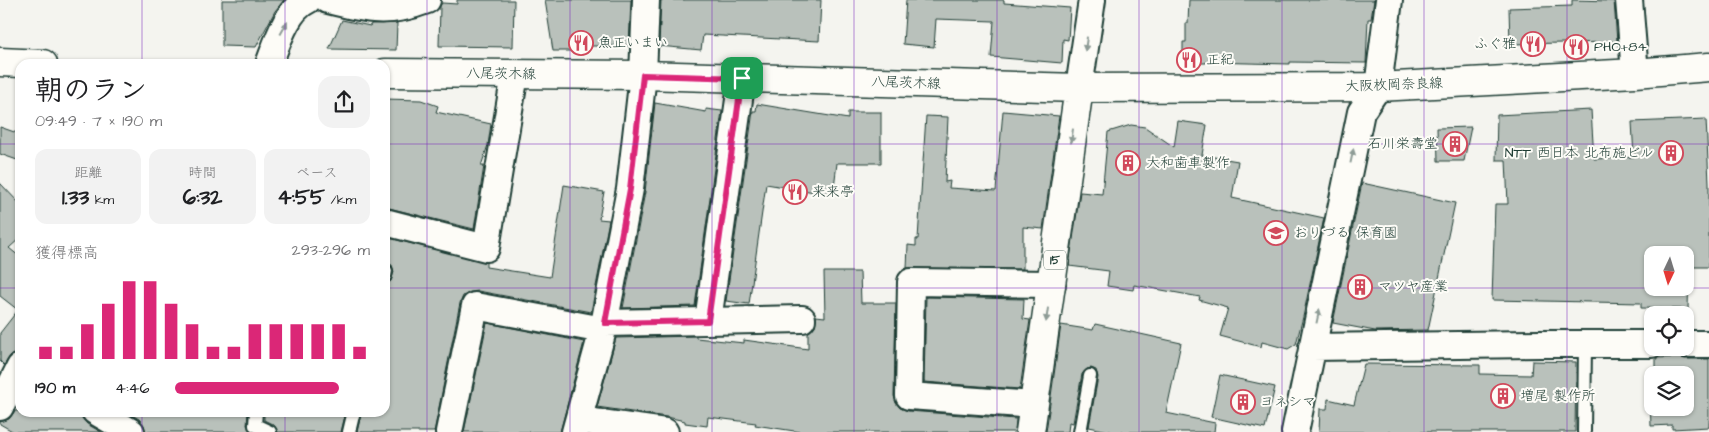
<!DOCTYPE html>
<html lang="ja">
<head>
<meta charset="utf-8">
<style>
	body { margin:0; font-family:"Architects Daughter","Klee One",sans-serif; background:#f2f2f2; color:#202124; height:100vh; display:flex; flex-direction:column; font-size:19px; white-space:nowrap }
	* { box-sizing:border-box; margin:0 }
	p { font-size:16px; color:#757577 }
	.icon { flex:none; width:28px; height:28px; fill:none; stroke:currentColor; stroke-width:2; stroke-linecap:round; stroke-linejoin:round }
	.map { position:relative; flex:1; overflow:hidden }
	.details { position:absolute; left:15px; top:59px; width:375px; height:358px; display:flex; flex-direction:column; background:#fff; border-radius:15px; box-shadow:0 1px 4px #0004 }
	.details>* { flex:none }
	.needle { width:32px; rotate:184deg }
	.controls { position:absolute; left:1644px; top:246px; display:grid; gap:10px }
	.controls a { display:grid; place-items:center; width:50px; height:50px; border-radius:10px; background:#fff; box-shadow:0 1px 4px #0004; font-size:25px }
	.pin { position:absolute; display:grid; place-items:center; width:42px; height:42px; color:#fff; margin:-21px; border-radius:10px; box-shadow:0 2px 8px #0006 }
	.round { display:grid; place-items:center; flex:none; width:52px; height:52px; border-radius:15px; background:#f2f2f2 }
	.headline { display:flex; align-items:center; justify-content:space-between; height:85px; padding:0 20px }
	h1 { font-size:28px; font-weight:700; line-height:38px }
	.metrics { display:grid; grid-template-columns:repeat(3,1fr); gap:8px; height:85px; padding:5px 20px }
	.metrics div { display:grid; align-content:center; border-radius:12px; background:#f2f2f2; text-align:center }
	.metrics b { font-size:21px; font-weight:700 }
	.metrics small { font-size:14px; font-weight:400 }
	.metrics p { font-size:14px }
	.chart { height:140px; padding:10px 20px }
	.chart p { display:flex; justify-content:space-between }
	.chart svg { width:100%; height:90px; margin-top:5px; stroke:#db2777; stroke-width:6 }
	ul { padding:0 20px; list-style:none; font-size:16px }
	li { display:grid; grid-template-columns:80px 60px 1fr; align-items:center; height:38px }
	li i { height:12px; border-radius:6px; background:#db2777 }
	.map>svg:first-child { display:block }
	.building { fill:#b9c1bb; stroke:#1f3d34; fill-rule:evenodd }
	.lines { fill:none; stroke-linecap:round; stroke-linejoin:round }
	.service-casing { stroke:#1f3d34; stroke-width:16 }
	.minor-casing { stroke:#1f3d34; stroke-width:30 }
	.secondary-casing { stroke:#1f3d34; stroke-width:31 }
	.primary-casing { stroke:#1f3d34; stroke-width:31 }
	.service { stroke:#fdfcf7; stroke-width:12 }
	.minor { stroke:#fdfcf7; stroke-width:26 }
	.secondary { stroke:#fdfcf7; stroke-width:28 }
	.primary { stroke:#fdfcf7; stroke-width:28 }
	.oneway { fill:#8e9c96 }
	.route-casing { stroke:#fff; stroke-width:10 }
	.route { stroke:#db2777; stroke-width:6 }
	.grid { fill:none; stroke:#7b2cbf; stroke-width:1; stroke-opacity:0.55 }
	.labels { text-anchor:middle; dominant-baseline:central; stroke-width:4; stroke-linejoin:round; paint-order:stroke }
	.shield { fill:#fdfcf7; stroke:#62766e; stroke-width:1 }
	.shield-label { font-size:12px; font-weight:bold; fill:#1f3d34 }
	.poi-label { font-size:14px; fill:#1f3d34; stroke:#fdfcf7; text-anchor:start }
	.street-label { font-size:14px; fill:#1f3d34; stroke:#fdfcf7 }
</style>
</head>
<body>
<div class="map">
<svg width="1709" height="432" viewBox="0 0 1709 432">
	<rect width="100%" height="100%" fill="#f4f4ef"/>
	<filter id="ink" filterUnits="userSpaceOnUse"><feTurbulence type="fractalNoise" baseFrequency=".02" numOctaves="2"/><feDisplacementMap in="SourceGraphic" scale="10" xChannelSelector="R" yChannelSelector="G"/><feConvolveMatrix kernelMatrix="1 2 1 2 8 2 1 2 1" color-interpolation-filters="sRGB"/></filter>
	<g filter="url(#ink)">
		<!-- building -->
		<path class="building" d="M222,0h62l-9,11 -19,36 -34,-1z
			M457,0h57l-1,47 -74,-1 1,-40 2,-3 15,1z
			M545,0h86l-2,46h-56v5h-20z
			M661,0h160l-2,41 -116,-6 -2,15 -42,-4z
			M906,0h98v3l66,5 -2,32 -5,-1 -1,24 -71,-6 3,-36 -58,-2 -2,28 -31,-3z
			M1189,0h185l-3,19h-3l-2,44 -76,-1v2l-84,-2v1h-23v-21h3v-19h2z
			M1572,0l42,1 3,41 -107,2 -1,-36 63,-2z
			M342,20l28,6 1,-2 26,-1 -1,27 -67,-1z
			M385,99l36,1 17,6 -2,6 55,12 -3,21 -7,21h3l-10,63 -89,-22z
			M655,103l51,9v-3l16,2 -27,195 -72,2 22,-116z
			M757,104l91,15v-7h33v51h-44l-4,32 -67,-11 -17,120 -23,-3 27,-190h3z
			M1591,110l3,49 40,-2 -2,-35 74,-3 3,64v84h-20l-1,42 -47,-1v-5l-149,-3 3,-96h13l-2,-44h-10l1,-45zM1652,255h33v33h-33z
			M1003,111l56,5 -16,113 -20,-2v42l-116,-1 1,-23 8,1v-7h2l8,-123 22,1 -3,65 5,-1 -1,7 47,3z
			M1178,121l29,4 -5,30 36,6 -6,37 92,20 -21,99 -7,27 -8,5 -26,-7 -1,5 -41,-11 8,-28 -29,-8 1,-3 -66,-12 -1,5 -26,-4 2,-15 -40,-5 11,-74 22,2 6,-62 23,-7 14,2 29,20z
			M0,127l20,7v27l-20,-7z
			M1471,127l-7,34h-26l-1,-33z
			M0,183l20,21v34l-11,10 11,9v95l-9,3 -7,10 -4,-4v-28l18,-23 -18,-14z
			M1362,183l93,20 -27,127 -53,1 -42,-8z
			M564,185l40,7 -5,27 10,1 -18,92 -113,-21 -8,1 -7,4 -3,7 -26,129h-77l5,-21h23v-127l6,-3 3,-9 -2,-7 -7,-2v-26l101,25v5l64,10z
			M824,272h36l1,31h35l-2,93 2,7 4,5 8,3 108,8 -1,13h-214l-46,-7 1,-2 -48,-6 -1,9 -22,-3v-2l-18,-4 -70,-10 19,-69 80,-2v2l48,5v-3l64,9v-17l7,-6 1,-10 9,1z
			M926,297l98,2 -1,20 7,1 -10,69 -96,-7z
			M487,323l97,19 -24,90h-96z
			M1095,324l86,19 -15,70 49,10 -1,9h-100l-25,-5 9,-50 -2,-7 -5,-2 -4,1 -5,5 -9,49 -4,-1 -1,10h-22l15,-107 32,5z
			M1678,357l7,2h24v68l-37,2v-4l-21,1 -2,-55h7v-13zM1652,375h33v33h-33z
			M1532,361l44,1 -1,70h-256l1,-23h7l1,-10 26,6 10,-41 116,1v9l51,1z
			M1220,375l55,12 -10,42 -54,-12z
			M15,411h65l2,7 5,6 14,8h-87l-14,-8v-2l9,-3z
			M125,411h123l-1,14 4,7h-105l-2,-7 -5,-6z
			M264,411h82l-5,21h-63l-4,-7 -10,-5z"/>
		<g class="lines">
			<defs>
				<path id="service" d="M385,276l1,-5
					M256,411l-1,14 15,7
					M349,432l5,-21
					M1080,432l10,-56
					M1584,432l1,-88"/>
				<path id="minor" d="M328,0c39,10 60,15 99,0
					M1629,0l6,73
					M269,64c8,-21 18,-55 39,-64
					M1079,88l13,-88
					M385,222l101,26 29,-174
					M708,321l34,-243
					M605,323l197,-4
					M1685,344h24
					M1312,347l228,-3h112
					M1034,405l-125,-9 2,-114 141,2
					M0,407l20,-40
					M95,411l36,21
					M579,420l86,12
					M449,432l26,-126 128,24
					M575,432l28,-102 27,-141 13,-114 3,-75
					M1295,432l66,-320 17,-25 11,-87"/>
				<path id="secondary" d="M1079,88l299,-1 257,-14 74,-6"/>
				<path id="primary" d="M0,62l43,2
					M385,73l258,2 436,13 -49,344"/>
			</defs>
			<!-- service casing -->
			<use href="#service" class="service-casing"/>
			<!-- minor casing -->
			<use href="#minor" class="minor-casing"/>
			<!-- secondary casing -->
			<use href="#secondary" class="secondary-casing"/>
			<!-- primary casing -->
			<use href="#primary" class="primary-casing"/>
			<!-- service -->
			<use href="#service" class="service"/>
			<!-- minor -->
			<use href="#minor" class="minor"/>
			<!-- secondary -->
			<use href="#secondary" class="secondary"/>
			<!-- primary -->
			<use href="#primary" class="primary"/>
		</g>
		<!-- one-way arrows -->
		<defs><path id="oneway-solid" d="M-6-.8H1V-3.2L6.5 0L1 3.2V.8H-6Z" transform="scale(1.25)"/></defs>
		<g class="oneway">
			<use href="#oneway-solid" transform="translate(284 28) rotate(-61)"/>
			<use href="#oneway-solid" transform="translate(1086 44) rotate(98)"/>
			<use href="#oneway-solid" transform="translate(1072 136) rotate(98)"/>
			<use href="#oneway-solid" transform="translate(1352 156) rotate(-78)"/>
			<use href="#oneway-solid" transform="translate(1047 315) rotate(98)"/>
			<use href="#oneway-solid" transform="translate(1318 316) rotate(-78)"/>
		</g>
	</g>
	<g class="lines" filter="url(#ink)">
		<defs>
			<path id="route" d="M643,75l99,3 -34,243 -103,2 25,-134z"/>
		</defs>
		<!-- route casing -->
		<use href="#route" class="route-casing"/>
		<!-- route -->
		<use href="#route" class="route"/>
	</g>
	<!-- grid -->
	<path class="grid" d="M142,0v64M285,0v64M427,0v432M570,0v432M712,0v432M854,0v432M997,0v432M1139,0v432M1282,0v432M1424,0v432M1567,0v432M0,144h20M385,144h1324M0,288h20M385,288h1324M142,411v21M285,411v21"/>
	<!-- icons -->
	<defs>
		<symbol id="restaurant-ring" viewBox="-11 -11 22 22"><circle r="9.5" fill="#fdfcf7" stroke="#d1495b" stroke-width="1.5"/><path d="M-5-6h1v4h1v-4h1v4h1v-4h1v5L-1.5 .5V6h-2V.5L-5-1ZM5-6V6H3V1.5H1.5Q1.5-4 5-6Z" fill="#d1495b"/></symbol>
		<symbol id="building-ring" viewBox="-11 -11 22 22"><circle r="9.5" fill="#fdfcf7" stroke="#d1495b" stroke-width="1.5"/><path d="M-4-6H4V6H1V3H-1V6H-4ZM-2.5-4.3h1.7v1.8h-1.7ZM.8-4.3h1.7v1.8H.8ZM-2.5-1h1.7V.8h-1.7ZM.8-1h1.7V.8H.8Z" fill="#d1495b"/></symbol>
		<symbol id="school-ring" viewBox="-11 -11 22 22"><circle r="9.5" fill="#fdfcf7" stroke="#d1495b" stroke-width="1.5"/><path d="M0-5L7-2L0 1L-7-2ZM-4 1L0 2.5L4 1V4Q0 6-4 4Z" fill="#d1495b"/></symbol>
	</defs>
	<g fill-rule="evenodd">
		<use href="#restaurant-ring" x="567" y="29" width="28" height="28"/>
		<use href="#restaurant-ring" x="1519" y="30" width="28" height="28"/>
		<use href="#restaurant-ring" x="1562" y="33" width="28" height="28"/>
		<use href="#restaurant-ring" x="1175" y="46" width="28" height="28"/>
		<use href="#building-ring" x="1441" y="130" width="28" height="28"/>
		<use href="#building-ring" x="1657" y="139" width="28" height="28"/>
		<use href="#building-ring" x="1114" y="149" width="28" height="28"/>
		<use href="#restaurant-ring" x="781" y="178" width="28" height="28"/>
		<use href="#school-ring" x="1262" y="219" width="28" height="28"/>
		<use href="#building-ring" x="1346" y="273" width="28" height="28"/>
		<use href="#building-ring" x="1489" y="382" width="28" height="28"/>
		<use href="#building-ring" x="1229" y="388" width="28" height="28"/>
	</g>
	<g class="labels">
		<!-- shield labels -->
		<rect class="shield" x="1044" y="250.5" width="22" height="19" rx="4"/>
		<g class="shield-label">
			<text x="1055" y="260">15</text>
		</g>
		<!-- poi labels -->
		<g class="poi-label">
			<text x="598" y="43">魚正いまい</text>
			<text x="1516" y="44" text-anchor="end">ふぐ雅</text>
			<text x="1594" y="47">PHO+84</text>
			<text x="1206" y="60">正紀</text>
			<text x="1438" y="144" text-anchor="end">石川栄壽堂</text>
			<text x="1654" y="153" text-anchor="end">NTT 西日本 北布施ビル</text>
			<text x="1146" y="163">大和歯車製作</text>
			<text x="812" y="192">来来亭</text>
			<text x="1294" y="233">おりづる 保育園</text>
			<text x="1378" y="287">マツヤ産業</text>
			<text x="1520" y="396">増尾 製作所</text>
			<text x="1260" y="402">ヨネシマ</text>
		</g>
		<!-- street labels -->
		<g class="street-label">
			<text transform="translate(501 74) rotate(1)">八尾茨木線</text>
			<text transform="translate(906 83) rotate(2)">八尾茨木線</text>
			<text transform="translate(1394 85) rotate(-2)">大阪枚岡奈良線</text>
		</g>
	</g>
</svg>
<div class="controls">
<a><svg class="needle" viewBox="-14 -14 28 28"><path d="M0-13l5 13h-10z" fill="#e53935"/><path d="M0 13l5-13h-10z" fill="#757577"/></svg></a>
<a><svg class="icon" aria-label="locate" viewBox="0 0 24 24"><circle cx="12" cy="12" r="6"/><path d="M12 2v4M12 18v4M2 12h4M18 12h4"/></svg></a>
<a><svg class="icon" aria-label="layers" viewBox="0 0 24 24"><path d="M12 4l9 5-9 5-9-5zM3 14l9 5 9-5"/></svg></a>
</div>
<div class="pin" style="left:742px;top:78px;background:#1e9e55"><svg class="icon" aria-label="arrive" viewBox="0 0 24 24"><path d="M6 21V4h12l-3 4 3 4H6"/></svg></div>
<section class="details">
<div class="headline"><div><h1>朝のラン</h1><p>09:49 · 7 × 190 m</p></div><a class="round"><svg class="icon" aria-label="share" viewBox="0 0 24 24"><path d="M12 15V3M7 8l5-5 5 5M5 13v7h14v-7"/></svg></a></div>
<div class="metrics">
<div><p>距離</p><b>1.33<small> km</small></b></div>
<div><p>時間</p><b>6:32</b></div>
<div><p>ペース</p><b>4:55<small> /km</small></b></div>
</div>
<div class="chart"><p><span>獲得標高</span>293–296 m</p>
<svg viewBox="0 0 160 44" preserveAspectRatio="none"><path d="M5 44V38M15 44V38M25 44V27M35 44V17M45 44V6M55 44V6M65 44V17M75 44V27M85 44V38M95 44V38M105 44V27M115 44V27M125 44V27M135 44V27M145 44V27M155 44V38"/></svg>
</div>
<ul>
<li><b>190 m</b>4:46<i style="width:84%"></i></li>
</ul>
</section>
</div>
</body>
</html>
